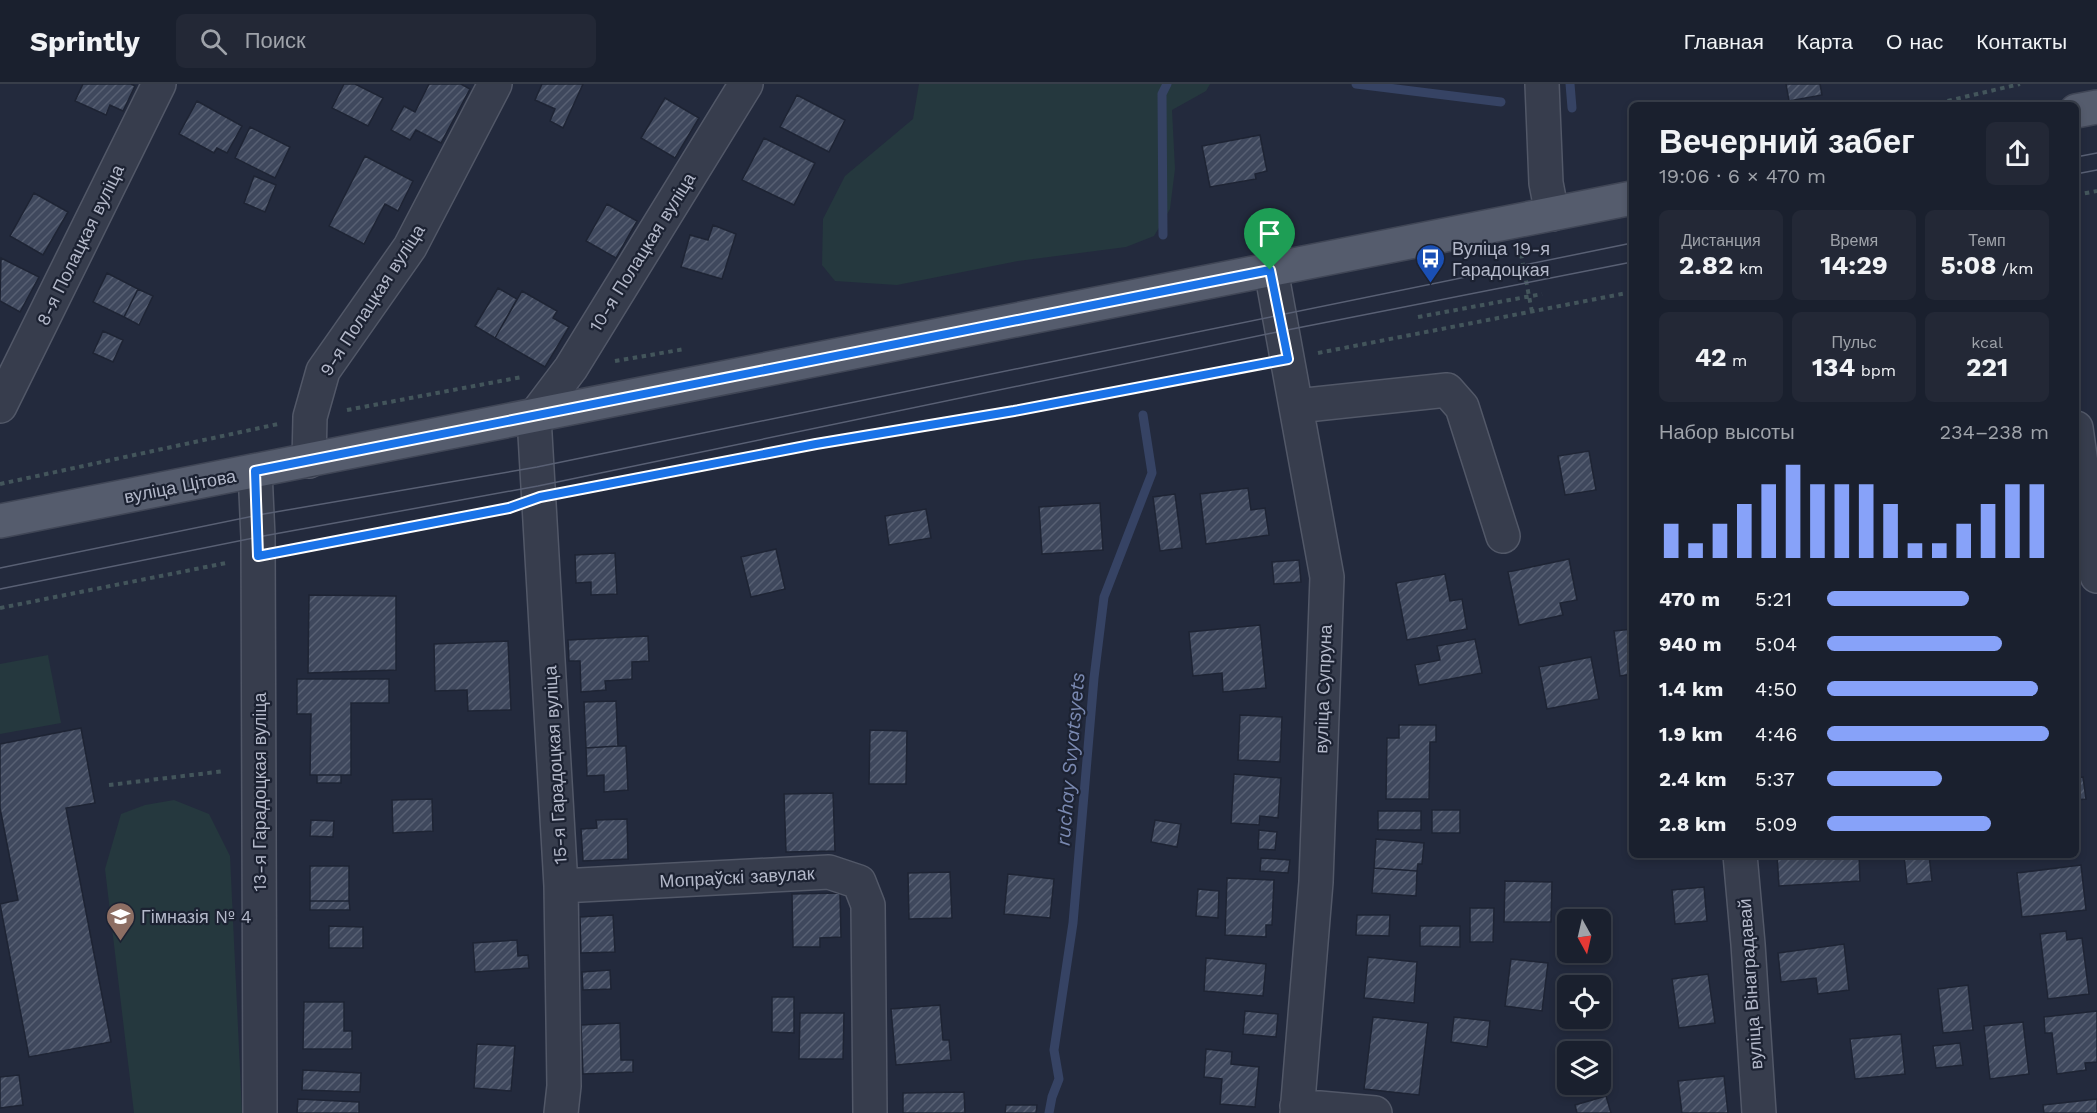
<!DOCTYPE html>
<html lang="ru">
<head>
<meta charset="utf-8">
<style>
	body { margin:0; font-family:"Work Sans",sans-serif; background:#232836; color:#f1f3f6; height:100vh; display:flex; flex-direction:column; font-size:22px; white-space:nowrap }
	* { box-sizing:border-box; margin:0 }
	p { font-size:20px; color:#9fa3aa }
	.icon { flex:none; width:33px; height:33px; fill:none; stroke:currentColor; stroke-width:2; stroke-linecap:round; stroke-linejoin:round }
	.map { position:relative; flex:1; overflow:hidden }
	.drawer { position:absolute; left:1629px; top:18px; width:450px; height:756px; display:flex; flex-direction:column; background:#1a202e; border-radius:9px; box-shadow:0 3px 9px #0003,0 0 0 2px #383e4a }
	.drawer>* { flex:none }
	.needle { width:39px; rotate:172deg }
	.buttons { position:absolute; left:1557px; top:825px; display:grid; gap:12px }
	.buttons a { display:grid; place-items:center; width:54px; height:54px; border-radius:9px; background:#1a202e; box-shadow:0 3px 9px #0003,0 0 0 2px #383e4a; font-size:30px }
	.pin { position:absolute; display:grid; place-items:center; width:51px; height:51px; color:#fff; margin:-62px -26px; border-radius:50% 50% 50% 0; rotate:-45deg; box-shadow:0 0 6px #0007 }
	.pin .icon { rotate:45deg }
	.round { display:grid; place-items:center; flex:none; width:63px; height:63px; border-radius:9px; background:#232836 }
	.summary { display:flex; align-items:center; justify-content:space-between; height:102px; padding:0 30px }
	h1 { font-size:33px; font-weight:700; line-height:45px }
	.figures { display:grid; grid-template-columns:repeat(3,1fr); gap:9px; height:102px; padding:6px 30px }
	.figures div { display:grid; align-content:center; border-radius:9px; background:#232836; text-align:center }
	.figures b { font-size:26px; font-weight:700 }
	.figures small { font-size:16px; font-weight:400 }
	.figures p { font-size:16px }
	.chart { height:168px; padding:12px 30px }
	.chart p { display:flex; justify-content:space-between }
	.chart svg { width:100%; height:108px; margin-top:6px; stroke:#87a2f9; stroke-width:6 }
	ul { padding:0 30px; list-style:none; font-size:20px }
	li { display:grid; grid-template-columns:96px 72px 1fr; align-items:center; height:45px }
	li i { height:15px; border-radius:8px; background:#87a2f9 }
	header { display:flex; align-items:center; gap:36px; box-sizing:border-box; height:84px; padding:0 30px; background:#1a202e; border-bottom:2px solid #383e4a }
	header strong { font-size:28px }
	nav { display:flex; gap:33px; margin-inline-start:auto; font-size:21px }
	.search { width:420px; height:54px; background:#232836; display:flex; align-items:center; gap:15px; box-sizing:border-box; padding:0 21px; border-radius:9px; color:#9fa3aa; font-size:22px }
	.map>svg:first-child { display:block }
	.grass { fill:#25383e }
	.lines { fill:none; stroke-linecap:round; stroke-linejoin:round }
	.stream { stroke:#364364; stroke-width:9 }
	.building { fill:url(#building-hatch); stroke:#1e2434; stroke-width:1.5 }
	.minor-casing { stroke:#525868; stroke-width:36 }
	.major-casing { stroke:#404656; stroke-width:36 }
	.path { stroke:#43555b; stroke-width:4; stroke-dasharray:4.5 4.5; stroke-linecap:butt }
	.minor { stroke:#373d4d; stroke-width:33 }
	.major { stroke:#555c6d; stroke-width:33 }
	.tram { stroke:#596074; stroke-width:1.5 }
	.route-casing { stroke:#fff; stroke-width:12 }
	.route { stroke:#1a73e8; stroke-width:8 }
	.labels { text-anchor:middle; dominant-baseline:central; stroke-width:4.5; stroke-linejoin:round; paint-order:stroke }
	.street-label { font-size:18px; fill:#b3b8c9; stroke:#1c2232 }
	.poi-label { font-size:18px; fill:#b3b8c9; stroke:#1c2232; text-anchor:start }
	.water-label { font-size:20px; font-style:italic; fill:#7a89b1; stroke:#1c2232 }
</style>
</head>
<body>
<header>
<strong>Sprintly</strong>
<div class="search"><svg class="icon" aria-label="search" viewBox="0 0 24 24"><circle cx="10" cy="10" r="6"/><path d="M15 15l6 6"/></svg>Поиск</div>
<nav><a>Главная</a><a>Карта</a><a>О нас</a><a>Контакты</a></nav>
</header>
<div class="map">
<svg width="2097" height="1029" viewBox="0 0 2097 1029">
	<defs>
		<pattern id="building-hatch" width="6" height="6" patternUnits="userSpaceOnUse" patternTransform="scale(1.5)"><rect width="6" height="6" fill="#3f485d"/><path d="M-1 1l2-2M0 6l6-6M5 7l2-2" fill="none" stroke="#586073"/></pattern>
	</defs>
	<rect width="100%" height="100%" fill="#232a3d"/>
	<!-- grass -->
	<path class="grass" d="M919,0h291l-4,7 -34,19 3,59 -5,40 -16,27 -28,11 -108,14 -121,24 -62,-4 -13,-16 1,-46 22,-43 68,-57z
		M48,571l13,68 -61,11v-70z
		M174,716l35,14 21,42 12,257h-108l-29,-244 16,-55 24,-9z"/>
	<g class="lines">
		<!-- stream -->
		<path class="stream" d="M1356,0l145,18
			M1570,0l2,24
			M1163,151l-1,-141 5,-10
			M1049,1029l3,-16 7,-18 -5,-29 19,-127 21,-245 10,-81 48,-124 -9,-58"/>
	</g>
	<!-- building -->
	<path class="building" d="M83,0h48l4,2 -12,25 -13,-6 -4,10 -31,-14z
		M344,0h11l28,14 -15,28 -36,-18z
		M429,0h32l9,5 -29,54 -25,-13 -6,10 -19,-10 13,-24 11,6z
		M542,0h41l-20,44 -13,-7 5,-12 -20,-9z
		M1786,0h34l2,11 -33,6z
		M797,11l48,25 -16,32 -49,-25z
		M665,14l34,20 -24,40 -34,-20z
		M197,17l45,25 -15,27 -10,-5 -3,5 -35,-19z
		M250,43l40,20 -15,31 -40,-20z
		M1260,51l7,36 -12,3 1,5 -46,8 -8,-41z
		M764,54l51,25 -21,42 -52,-25z
		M365,72l48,25 -15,30 -13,-7 -21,40 -35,-18z
		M254,92l22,9 -11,27 -21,-9z
		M34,109l34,19 -25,43 -33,-19z
		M607,120l30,17 -21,37 -30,-17z
		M713,141l23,9 -14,45 -41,-12 9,-32 18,5z
		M1,174l38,19 -19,35 -20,-11z
		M107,189l31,16 -14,28 -31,-15z
		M498,204l19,11 -22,39 -20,-12z
		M138,205l15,7 -14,29 -15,-8z
		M522,207l35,20 -4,7 16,9 -24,40 -50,-29z
		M103,247l20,9 -10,22 -20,-9z
		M1589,367l7,39 -31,5 -7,-39z
		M1248,404l3,22 14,-2 4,27 -63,9 -6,-50z
		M1175,410l7,54 -22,3 -7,-54z
		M1100,419l3,47 -61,4 -3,-47z
		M926,425l5,29 -42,7 -4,-29z
		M776,465l9,40 -34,8 -10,-40z
		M615,469l2,41 -26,1v-13l-15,1 -1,-28z
		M1569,475l8,41 -17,3 3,12 -44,10 -11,-53z
		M1299,476l2,22 -27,2 -2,-22z
		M1445,490l5,27 12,-2 5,30 -60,11 -11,-57z
		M309,511l87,1v74l-88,3z
		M1260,541l6,63 -43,4 -1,-19 -29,3 -4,-44z
		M1632,545v45l-12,2 -6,-45z
		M648,552l1,25 -17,1v17l-27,2 1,9 -25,2 -1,-31h-11l-1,-21z
		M1475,555l7,34 -63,12 -4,-20 25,-5 -3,-14z
		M508,557l3,69 -43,1 -1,-21 -32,1 -1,-47z
		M1591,573l8,42 -52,10 -8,-42z
		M297,595h92v24h-38v72h-41l1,-61h-14z
		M616,617l2,45 -32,2 -2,-46z
		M1240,631l42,2 -2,45 -42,-2z
		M1399,641h37v17h-6l-1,57h-43l1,-61h12z
		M81,644l14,75 -29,5 45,234 -82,15 -29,-153 18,-4 -18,-92v-64z
		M870,646l37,1 -1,53h-37z
		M618,662h8l2,44 -24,2v-17l-17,1 -1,-28z
		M1234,690l47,4 -3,40 -18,-2 -1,9 -28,-2z
		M317,691h24v8h-24z
		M2083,693l3,22 -10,1v-22z
		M833,709l2,58 -49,1 -2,-58z
		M432,715l1,32 -40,2 -1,-33z
		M1432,726h28v23h-28z
		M1378,727h43v19h-43z
		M627,735l1,40 -45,2 -2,-32 16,-1 -1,-8z
		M311,736l23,1 -1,16 -23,-1z
		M1155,736l26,4 -4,23 -26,-5z
		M1259,746l18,2 -2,18 -17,-1z
		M1376,755l48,4 -2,21h-4l-1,7 -43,-3z
		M1777,771h82l1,26 -81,5z
		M1904,771h25l3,26 -25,3z
		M1261,774l29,2 -2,13 -28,-2z
		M2081,781l5,45 -64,7 -5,-44z
		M310,782h39v35h-39z
		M1374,784l43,3 -1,25 -44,-3z
		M950,788l2,46 -43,1 -1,-46z
		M1008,790l46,5 -4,39 -46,-4z
		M1227,794l47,2 -2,45h-6v12l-41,-2z
		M1505,797l47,1 -1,40h-47z
		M1704,803l3,34 -32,3 -3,-34z
		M1198,805l21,2 -1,27 -22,-2z
		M840,809l1,44 -21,1v9h-27l-1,-53z
		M310,817h39l1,9h-40z
		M1470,824h24l-1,34h-23z
		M613,831l2,37 -34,1 -1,-36z
		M1357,831h33l-1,21 -33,-1z
		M329,842l34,1v21h-34z
		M1420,842h40v21l-40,-1z
		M2066,847l1,9 15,-2 7,56 -41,5 -8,-65z
		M517,856l1,16 10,-1 1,13 -54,4 -2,-29z
		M1844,860l5,46 -31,4 -2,-16 -35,4 -3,-29z
		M1368,873l49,5 -3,41 -50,-5z
		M1206,874l60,6 -3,32 -59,-5z
		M1511,875l37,4 -6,48 -37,-5z
		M610,886l1,19 -28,1 -1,-18z
		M1708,890l7,49 -36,5 -7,-49z
		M1968,901l5,45 -30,3 -5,-44z
		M772,913h22v36l-22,-1z
		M304,918h40v29h8v18h-49z
		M940,921l3,35h6l2,20 -55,5 -5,-56z
		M1245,927l33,3 -2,23 -33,-3z
		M2097,927v51l-12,1 1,7 -29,4 -5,-41h-7l-1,-16z
		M800,929h44l-1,46h-44z
		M1373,933l55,6 -9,72 -55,-6z
		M1454,933l36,4 -3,26 -36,-5z
		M2023,938l6,52 -39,5 -6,-53z
		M620,939l1,37h12v12l-50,2 -2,-49z
		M1901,950l4,40 -50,5 -5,-40z
		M1960,959l3,22 -27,3 -3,-22z
		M477,960l38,2 -4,45 -37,-3z
		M1206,965l26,3 -1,12 28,3 -4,40 -35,-3 2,-25 -18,-2z
		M303,986l58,3 -1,19 -58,-2z
		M19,991l4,30 -23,3v-31z
		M1724,992l4,37h-46l-4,-32z
		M964,1008l1,21h-62v-20z
		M1606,1012l5,17h-34l-2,-8z
		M298,1015l61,3v11h-62z
		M2097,1015v14h-53l-1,-8z
		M1006,1021h31l-1,8h-31z"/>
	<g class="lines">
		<defs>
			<path id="minor" d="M1542,0l4,99 6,31
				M1271,186l56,307 -11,305 -19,231
				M0,322l159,-322
				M1297,322l150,-16 15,17 41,129
				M2076,344l21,148
				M309,377l1,-44 13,-46 87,-124 85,-163
				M255,387l3,66 2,576
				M1740,771l8,89 11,169
				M561,802l268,-14 30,10 9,23 2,208
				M1297,1022l78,7
				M561,1029l3,-27 -3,-200 -27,-469 37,-49 175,-284"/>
			<path id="major" d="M2076,27l21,-4
				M0,437l1632,-323"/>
		</defs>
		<!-- minor casing -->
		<use href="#minor" class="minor-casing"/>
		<!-- major casing -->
		<use href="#major" class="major-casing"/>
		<!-- path -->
		<path class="path" d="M1930,21l90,-21
			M2076,111l21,-4
			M1521,170l11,58
			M1418,233l124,-23
			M1318,269l314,-61
			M615,277l70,-12
			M347,326l175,-33
			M0,400l278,-60
			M571,407l245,-47 198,-33 243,-46
			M290,466l216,-42
			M0,524l226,-45
			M109,701l116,-14"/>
		<!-- minor -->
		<use href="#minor" class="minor"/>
		<!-- major -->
		<use href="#major" class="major"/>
		<!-- tram -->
		<path class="tram" d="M2076,73l21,-4
			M2076,90l21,-4
			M0,484l258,-53 279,-48 1095,-224
			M0,505l258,-52 280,-51 744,-155 350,-69"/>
	</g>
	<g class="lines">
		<defs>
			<path id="route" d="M1270,186l18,89 -274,52 -198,33 -276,53 -31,11 -251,48 -3,-85z"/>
		</defs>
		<!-- route casing -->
		<use href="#route" class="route-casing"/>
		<!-- route -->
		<use href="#route" class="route"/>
	</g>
	<!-- icons -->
	<defs>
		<symbol id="bus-pin" viewBox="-11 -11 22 30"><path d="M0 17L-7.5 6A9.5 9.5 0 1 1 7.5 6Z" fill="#1a4fb4" stroke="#1c2232"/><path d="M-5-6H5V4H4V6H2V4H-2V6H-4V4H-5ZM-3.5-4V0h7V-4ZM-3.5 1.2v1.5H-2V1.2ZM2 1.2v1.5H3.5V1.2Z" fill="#fff"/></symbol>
		<symbol id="school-pin" viewBox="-11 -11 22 30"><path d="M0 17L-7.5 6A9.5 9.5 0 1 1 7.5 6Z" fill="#8d6e63" stroke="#1c2232"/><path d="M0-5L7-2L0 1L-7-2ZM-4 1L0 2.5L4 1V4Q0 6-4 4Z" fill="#fff"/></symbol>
	</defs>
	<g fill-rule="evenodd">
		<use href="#bus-pin" x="1414" y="158" width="33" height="45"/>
		<use href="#school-pin" x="104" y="816" width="33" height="45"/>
	</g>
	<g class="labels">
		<!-- street labels -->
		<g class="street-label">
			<text transform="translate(80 161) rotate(-64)">8-я Полацкая вуліца</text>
			<text transform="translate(642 168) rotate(-58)">10-я Полацкая вуліца</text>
			<text transform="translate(372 216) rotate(-57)">9-я Полацкая вуліца</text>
			<text transform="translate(180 402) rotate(-11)">вуліца Цітова</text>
			<text transform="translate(1323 605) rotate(-88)">вуліца Супруна</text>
			<text transform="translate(555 681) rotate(-93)">15-я Гарадоцкая вуліца</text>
			<text transform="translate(259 708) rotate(-90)">13-я Гарадоцкая вуліца</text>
			<text transform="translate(737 793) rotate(-3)">Мопраўскі завулак</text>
			<text transform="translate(1750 900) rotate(-94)">вуліца Вінаградавай</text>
		</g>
		<!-- poi labels -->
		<g class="poi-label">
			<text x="1452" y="164">Вуліца 19-я<tspan x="1452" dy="21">Гарадоцкая</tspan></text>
			<text x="141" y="832">Гімназія № 4</text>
		</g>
		<!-- water labels -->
		<g class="water-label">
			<text transform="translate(1070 675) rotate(-85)">ruchay Svyatsyets</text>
		</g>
	</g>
</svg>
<div class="buttons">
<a><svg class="needle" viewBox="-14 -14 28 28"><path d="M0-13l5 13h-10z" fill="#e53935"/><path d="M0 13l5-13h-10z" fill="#9fa3aa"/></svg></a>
<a><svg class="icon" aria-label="locate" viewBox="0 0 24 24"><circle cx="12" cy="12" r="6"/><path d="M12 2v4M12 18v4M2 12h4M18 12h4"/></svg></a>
<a><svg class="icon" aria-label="layers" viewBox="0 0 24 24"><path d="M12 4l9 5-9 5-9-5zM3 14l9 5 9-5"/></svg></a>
</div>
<div class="pin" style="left:1270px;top:186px;background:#1e9e55"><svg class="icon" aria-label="arrive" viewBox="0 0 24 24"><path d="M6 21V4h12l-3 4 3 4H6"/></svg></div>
<section class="drawer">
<div class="summary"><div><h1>Вечерний забег</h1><p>19:06 · 6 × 470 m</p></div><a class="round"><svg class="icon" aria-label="share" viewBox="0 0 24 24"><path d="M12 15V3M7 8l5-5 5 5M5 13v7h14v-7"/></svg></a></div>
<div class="figures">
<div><p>Дистанция</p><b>2.82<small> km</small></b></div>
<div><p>Время</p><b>14:29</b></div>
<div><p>Темп</p><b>5:08<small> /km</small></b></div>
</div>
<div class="figures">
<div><b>42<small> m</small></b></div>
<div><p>Пульс</p><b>134<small> bpm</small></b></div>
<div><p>kcal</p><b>221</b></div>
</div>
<div class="chart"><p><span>Набор высоты</span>234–238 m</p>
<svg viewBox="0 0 160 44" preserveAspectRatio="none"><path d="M5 44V30M15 44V38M25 44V30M35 44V22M45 44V14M55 44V6M65 44V14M75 44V14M85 44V14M95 44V22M105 44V38M115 44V38M125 44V30M135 44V22M145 44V14M155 44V14"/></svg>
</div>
<ul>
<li><b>470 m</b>5:21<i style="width:64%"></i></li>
<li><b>940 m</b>5:04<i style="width:79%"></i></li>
<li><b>1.4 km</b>4:50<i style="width:95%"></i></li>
<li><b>1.9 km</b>4:46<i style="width:100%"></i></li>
<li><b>2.4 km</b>5:37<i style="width:52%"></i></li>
<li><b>2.8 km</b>5:09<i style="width:74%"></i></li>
</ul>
</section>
</div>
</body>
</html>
